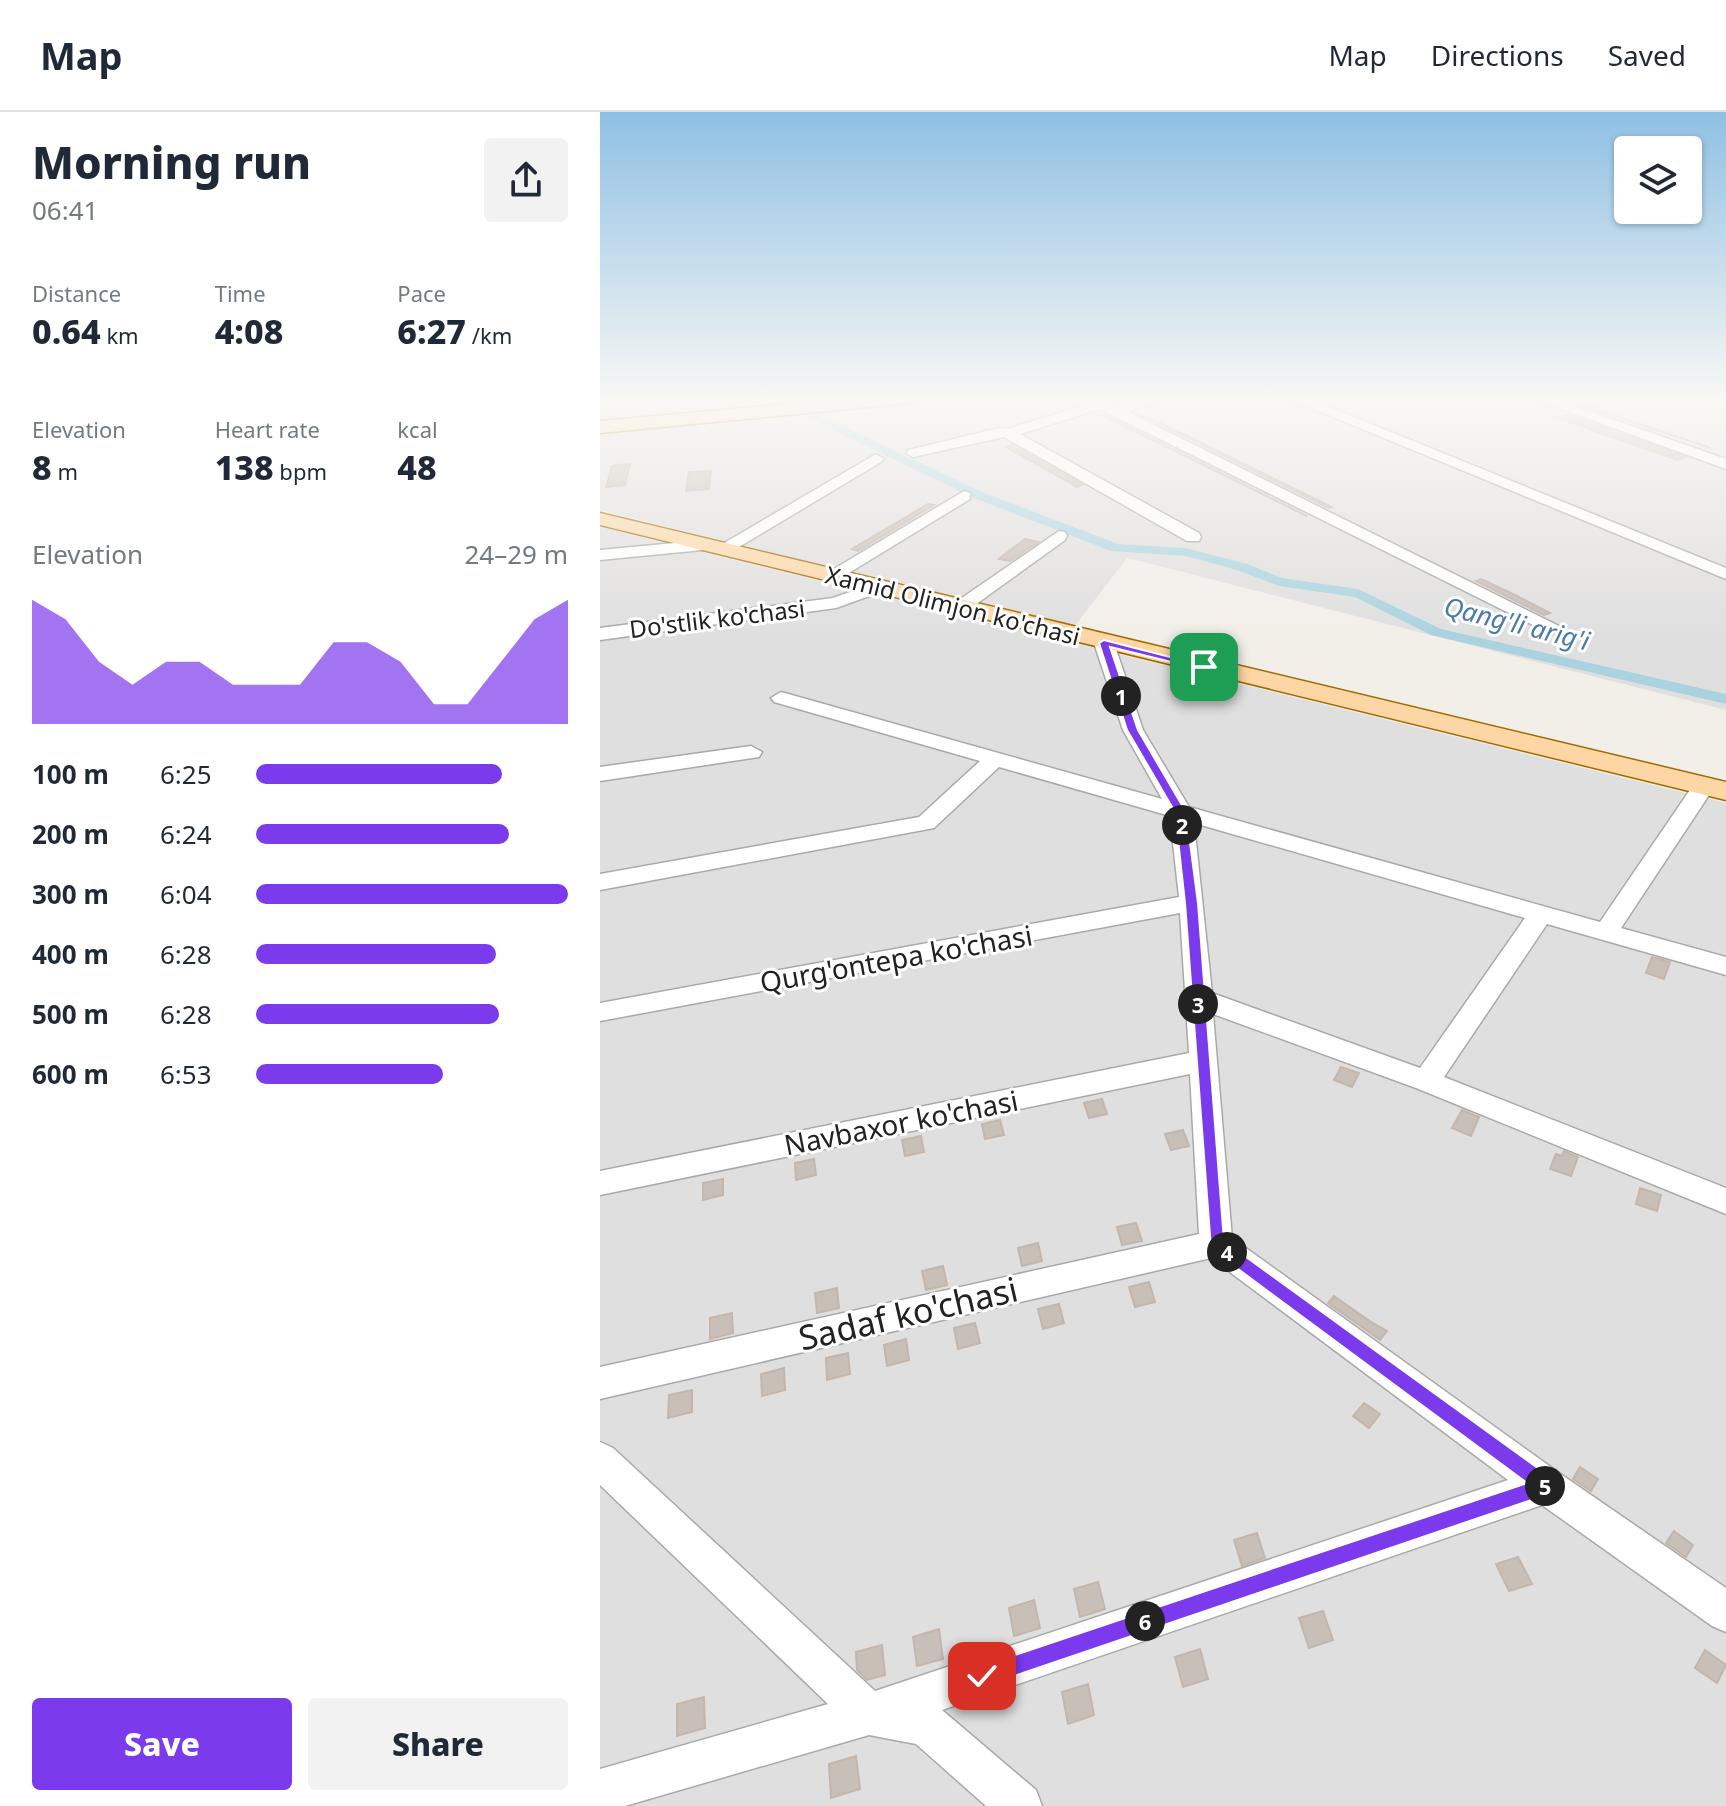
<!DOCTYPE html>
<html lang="en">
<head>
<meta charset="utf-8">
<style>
	body { margin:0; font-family:"Noto Sans",sans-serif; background:#f2f2f3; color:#1f2937; height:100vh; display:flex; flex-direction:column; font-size:30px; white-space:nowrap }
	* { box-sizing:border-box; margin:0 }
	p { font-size:26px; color:#747a83 }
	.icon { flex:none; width:44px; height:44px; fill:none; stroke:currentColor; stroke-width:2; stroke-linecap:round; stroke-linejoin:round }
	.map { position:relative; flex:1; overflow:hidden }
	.panel { display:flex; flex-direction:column; background:#fff; width:600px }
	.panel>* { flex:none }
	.controls { position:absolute; left:1014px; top:24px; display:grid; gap:16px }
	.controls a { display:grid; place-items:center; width:88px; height:88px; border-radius:8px; background:#fff; box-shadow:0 2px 6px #0004; font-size:40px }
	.pin { position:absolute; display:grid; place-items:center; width:68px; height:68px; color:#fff; margin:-34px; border-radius:16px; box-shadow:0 4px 12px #0006 }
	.km { position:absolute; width:40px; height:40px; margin:-20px; border-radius:50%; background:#222; color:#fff; font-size:22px; line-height:40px; text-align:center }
	.round { display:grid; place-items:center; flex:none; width:84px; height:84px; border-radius:8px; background:#f2f2f3 }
	.head { display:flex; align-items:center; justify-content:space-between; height:136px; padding:0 32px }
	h1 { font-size:44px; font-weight:800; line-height:60px }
	.figures { display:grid; grid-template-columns:repeat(3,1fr); gap:12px; height:136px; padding:8px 32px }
	.figures div { display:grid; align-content:center }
	.figures b { font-size:34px; font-weight:800 }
	.figures small { font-size:22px; font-weight:400 }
	.figures p { font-size:22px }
	.chart { height:224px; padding:16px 32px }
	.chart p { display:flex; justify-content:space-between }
	.chart svg { width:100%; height:144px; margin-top:8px; fill:#7c3aed; opacity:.7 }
	.primary-button { display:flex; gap:16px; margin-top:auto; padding:16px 32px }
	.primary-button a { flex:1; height:92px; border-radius:8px; background:#7c3aed; color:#fff; font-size:32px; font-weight:800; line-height:92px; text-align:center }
	.primary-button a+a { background:#f2f2f3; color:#1f2937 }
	ul { padding:0 32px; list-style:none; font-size:26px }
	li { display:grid; grid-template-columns:128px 96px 1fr; align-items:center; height:60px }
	li i { height:20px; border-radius:10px; background:#7c3aed }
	header { display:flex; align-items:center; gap:48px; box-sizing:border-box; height:112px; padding:0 40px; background:#fff; border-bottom:2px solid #e0e1e3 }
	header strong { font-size:38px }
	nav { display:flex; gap:44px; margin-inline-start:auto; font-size:28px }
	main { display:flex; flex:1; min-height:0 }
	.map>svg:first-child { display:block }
	.residential { fill:#e0dfdf }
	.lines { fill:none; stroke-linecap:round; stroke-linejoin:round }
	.canal { fill:#aad3df; fill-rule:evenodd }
	.building { fill:#c7bfb8; stroke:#c4b6ab; stroke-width:2 }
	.minor-casing { stroke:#a9a9a9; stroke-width:3 }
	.major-casing { stroke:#a06b00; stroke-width:3 }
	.minor { fill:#fff; fill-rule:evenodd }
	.major { fill:#fcd6a4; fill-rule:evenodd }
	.route { fill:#7c3aed; stroke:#fff; stroke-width:2 }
	.labels { text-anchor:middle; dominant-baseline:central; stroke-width:6; stroke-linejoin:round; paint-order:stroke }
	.far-street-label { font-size:24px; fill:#222; stroke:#fff }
	.far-water-label { font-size:26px; font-style:italic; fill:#4a7aab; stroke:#fff }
	.street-label { font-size:28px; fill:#222; stroke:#fff }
	.near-street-label { font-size:34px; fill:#222; stroke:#fff }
</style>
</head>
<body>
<header>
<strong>Map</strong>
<nav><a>Map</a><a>Directions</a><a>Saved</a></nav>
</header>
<main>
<section class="panel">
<div class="head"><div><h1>Morning run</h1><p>06:41</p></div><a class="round"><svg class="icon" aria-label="share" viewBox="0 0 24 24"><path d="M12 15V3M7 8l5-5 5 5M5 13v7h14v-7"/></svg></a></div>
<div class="figures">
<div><p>Distance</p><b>0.64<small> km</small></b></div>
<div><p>Time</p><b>4:08</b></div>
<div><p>Pace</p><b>6:27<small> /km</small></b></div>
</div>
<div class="figures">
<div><p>Elevation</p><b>8<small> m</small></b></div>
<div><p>Heart rate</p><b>138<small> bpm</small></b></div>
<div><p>kcal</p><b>48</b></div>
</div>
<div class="chart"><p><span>Elevation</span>24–29 m</p>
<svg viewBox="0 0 160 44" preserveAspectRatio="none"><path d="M0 44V6L10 12L20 25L30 32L40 25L50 25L60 32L70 32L80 32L90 19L100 19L110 25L120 38L130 38L140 25L150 12L160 6V44z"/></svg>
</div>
<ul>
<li><b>100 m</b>6:25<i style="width:79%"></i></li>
<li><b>200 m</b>6:24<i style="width:81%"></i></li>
<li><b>300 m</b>6:04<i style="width:100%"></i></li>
<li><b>400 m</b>6:28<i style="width:77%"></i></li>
<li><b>500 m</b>6:28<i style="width:78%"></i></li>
<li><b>600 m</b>6:53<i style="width:60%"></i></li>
</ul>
<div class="primary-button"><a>Save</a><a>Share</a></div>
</section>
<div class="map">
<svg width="1126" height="1694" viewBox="0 0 1126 1694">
	<rect width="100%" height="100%" fill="#f2efe9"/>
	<!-- residential -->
	<path class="residential" d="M0,286h1126v312l-599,-152 -53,69 -474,-117z
		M0,415l1126,276v1003h-1126z"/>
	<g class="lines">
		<!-- canal -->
		<path class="canal" d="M202,299h8l172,81 136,52 68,4 61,16 35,14 76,11 83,40 285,65v10l-295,-69 -76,-38 -76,-11 -42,-16 -51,-14 -75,-5 -137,-53 -172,-83z"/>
	</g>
	<!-- building -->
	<path class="building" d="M989,294l57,20 65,22 -125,-41z
		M535,300l30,13 167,82 -3,1z
		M965,302l120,43 -8,3 -122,-43z
		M506,303l201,101 -204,-100z
		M412,333l71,40 -6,2 -71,-40z
		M30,352l-5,21 -19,2 6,-21z
		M111,359l-2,18 -23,2 3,-19z
		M328,392l6,1 -76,46 -6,-2z
		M425,427l13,3 -28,19 -11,-2z
		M881,467l34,16 35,18 -6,2 -68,-34z
		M1052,845l18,5 -6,17 -18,-6z
		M741,955l18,6 -7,14 -18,-7z
		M502,987l5,15 -18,4 -5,-15z
		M862,998l17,7 -8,19 -19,-8z
		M400,1008l4,15 -19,4 -3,-15z
		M583,1018l6,16 -18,4 -6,-16z
		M321,1024l3,16 -19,4 -3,-16z
		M964,1039l14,6 -7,19 -21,-7 6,-15 6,2z
		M214,1047l2,16 -20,5 -1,-17z
		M123,1067v16l-20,5v-17z
		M1040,1076l21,7 -4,16 -21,-7z
		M536,1111l6,18 -20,4 -5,-18z
		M438,1131l4,18 -20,5 -4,-18z
		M343,1154l4,19 -21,5 -4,-19z
		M549,1170l6,20 -20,5 -6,-20z
		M237,1176l2,20 -22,5 -2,-20z
		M734,1184l37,26 16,9 -7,9 -52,-37z
		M459,1192l5,19 -21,6 -5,-20z
		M132,1201l1,20 -23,6v-21z
		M375,1211l5,20 -22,6 -4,-21z
		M306,1227l3,21 -22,6 -3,-21z
		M248,1241l2,21 -23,6 -1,-22z
		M184,1256l1,22 -23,6 -1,-22z
		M92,1278v22l-24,6 1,-23z
		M764,1291l16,11 -11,14 -16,-12z
		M980,1355l18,12 -7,12 -18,-12z
		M1074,1419l19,14 -7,12 -20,-14z
		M657,1421l8,25 -23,8 -8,-26z
		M918,1445l14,27 -23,7 -13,-27z
		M498,1470l7,27 -25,8 -6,-28z
		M434,1488l6,28 -26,8 -5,-28z
		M723,1499l10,29 -24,8 -10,-30z
		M339,1517l4,30 -26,7 -4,-29z
		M282,1533l3,30 -18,5 -10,-10 -1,-18z
		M600,1537l8,30 -25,8 -8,-30z
		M1105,1538l21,15 -9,18 -22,-15z
		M488,1572l6,31 -26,9 -6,-32z
		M104,1585l1,31 -28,8v-32z
		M256,1644l4,33 -29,9 -2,-34z"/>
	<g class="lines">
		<defs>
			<path id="minor" d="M211,286h14l1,2 -7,4z
				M481,286h18l17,9 25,-9h22l-35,14 437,217 -2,4h-14l-449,-224 -80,25 179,99 2,4 -2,4h-12l-183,-104 -91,20 -7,-4 2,-3 91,-22 8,1 82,-25z
				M687,286h20l419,170v11z
				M931,286h21l174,61v10z
				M276,342l8,5 -3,3 -152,91 -6,1 -9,-5z
				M364,379l6,2v6l-131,80 -6,1 -9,-5z
				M459,419l6,1 2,4 -2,4 -97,70h-12l-3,-4 3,-4z
				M107,428l8,5 -2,4 -113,11v-10z
				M280,469l9,5 -3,4 -50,18 -236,32v-12l233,-30z
				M504,525l10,6 29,87 46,77 411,115 96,-141 8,-2 11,7 -94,142 105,29v18l-179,-51 -103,153 282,111v26l-310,-126 -203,-74 19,224 327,235 167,115v44l-14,-6 -170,-121 -600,205 94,80 6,16h-56l-70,-62 -47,-9 -244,71h-25v-37l228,-65 -228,-219v-43l13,6 262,243 633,-211 -297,-222 -611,141v-32l599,-133 -9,-160 -590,121v-24l589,-118 -9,-140 -580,108v-18l579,-106 -9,-81 -171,-49 -65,61 -334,62v-16l319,-57 61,-56 -206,-59 -3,-4 10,-6 381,107 -39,-69 -29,-87zM594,711l331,95 -105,150 -208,-75z
				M151,634l11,6 -3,5 -159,24v-14z"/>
			<path id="major" d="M250,286h70l-9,5 -311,30v-12z
				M0,401l1126,269v18l-1126,-275z"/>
		</defs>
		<!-- minor casing -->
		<use href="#minor" class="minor-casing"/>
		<!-- major casing -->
		<use href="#major" class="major-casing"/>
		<!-- minor -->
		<use href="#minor" class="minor"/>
		<!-- major -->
		<use href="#major" class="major"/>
	</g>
	<!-- sky -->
	<linearGradient id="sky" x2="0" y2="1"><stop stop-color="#8fc0e4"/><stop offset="0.55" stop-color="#f9f8f5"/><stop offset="1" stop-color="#f9f8f5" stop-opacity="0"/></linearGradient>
	<rect width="1126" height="523" fill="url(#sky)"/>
	<!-- route -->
	<path class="route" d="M504,528l105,27 -5,3 -94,-23 28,83 48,82 12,91 26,338 329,238 3,7 -3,6 -7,3 -564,192 -8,-3 -3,-8 3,-7 8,-3 545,-183 -316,-234 -26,-346 -10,-91 -48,-82 -28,-87z"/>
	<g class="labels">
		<!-- far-street labels -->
		<g class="far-street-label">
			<text transform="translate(353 493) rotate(14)">Xamid Olimjon ko'chasi</text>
			<text transform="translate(117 506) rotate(-7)">Do'stlik ko'chasi</text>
		</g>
		<!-- far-water labels -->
		<g class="far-water-label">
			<text transform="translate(917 511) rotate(14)">Qang'li arig'i</text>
		</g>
		<!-- street labels -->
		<g class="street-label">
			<text transform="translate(296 846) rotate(-10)">Qurg'ontepa ko'chasi</text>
			<text transform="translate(301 1010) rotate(-11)">Navbaxor ko'chasi</text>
		</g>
		<!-- near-street labels -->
		<g class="near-street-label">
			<text transform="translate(308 1201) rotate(-13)">Sadaf ko'chasi</text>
		</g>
	</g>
</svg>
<div class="controls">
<a><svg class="icon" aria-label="layers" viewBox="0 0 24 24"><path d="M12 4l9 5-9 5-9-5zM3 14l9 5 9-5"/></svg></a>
</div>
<div class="pin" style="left:604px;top:555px;background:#1e9e55"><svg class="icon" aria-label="arrive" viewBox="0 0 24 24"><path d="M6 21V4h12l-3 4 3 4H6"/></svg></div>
<div class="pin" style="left:382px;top:1564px;background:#d93025"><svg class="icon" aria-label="check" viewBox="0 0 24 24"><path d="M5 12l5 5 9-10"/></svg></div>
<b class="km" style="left:521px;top:584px">1</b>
<b class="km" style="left:582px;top:713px">2</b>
<b class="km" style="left:598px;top:892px">3</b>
<b class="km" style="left:627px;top:1140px">4</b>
<b class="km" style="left:945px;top:1374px">5</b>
<b class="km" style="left:545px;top:1509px">6</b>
</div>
</main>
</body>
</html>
